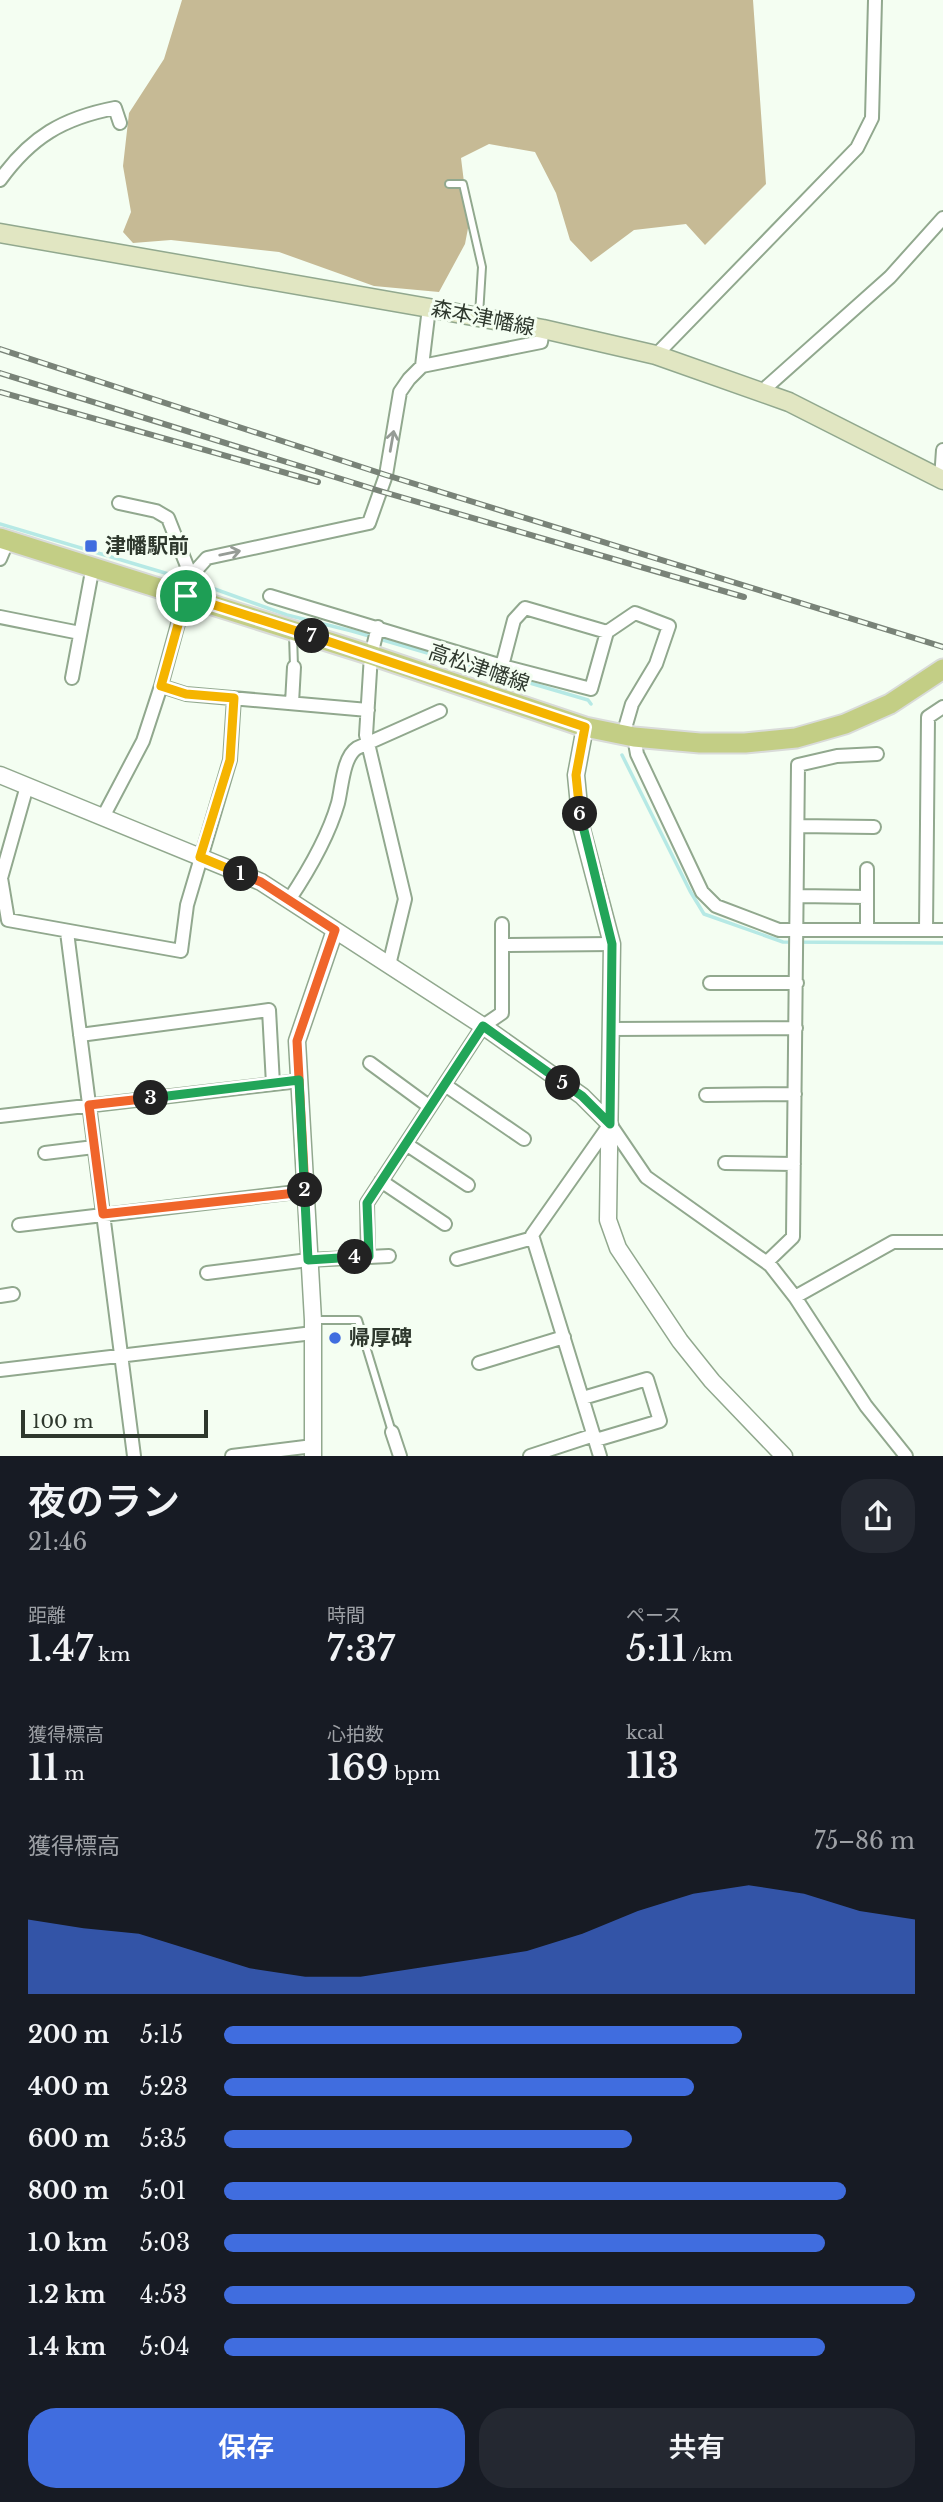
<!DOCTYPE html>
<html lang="ja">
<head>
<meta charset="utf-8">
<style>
	body { margin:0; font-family:"Libre Baskerville","Noto Sans JP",serif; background:#242831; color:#f1f3f6; height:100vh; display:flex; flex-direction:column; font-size:26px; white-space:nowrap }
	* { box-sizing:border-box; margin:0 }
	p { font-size:23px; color:#9ea1a6 }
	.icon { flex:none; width:38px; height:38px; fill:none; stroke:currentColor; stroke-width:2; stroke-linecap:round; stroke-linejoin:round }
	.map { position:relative; height:1456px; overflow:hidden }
	.panel { display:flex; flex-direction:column; background:#171b24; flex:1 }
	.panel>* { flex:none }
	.scale { position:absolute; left:21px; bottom:18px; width:187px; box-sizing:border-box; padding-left:7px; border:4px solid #2e382d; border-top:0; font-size:19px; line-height:24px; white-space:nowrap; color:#2e382d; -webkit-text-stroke:5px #f4fef2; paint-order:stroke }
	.pin { position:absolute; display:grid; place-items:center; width:60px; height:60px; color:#fff; margin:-30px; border:4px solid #fff; border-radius:50%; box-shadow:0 2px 7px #0007 }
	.km { position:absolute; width:35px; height:35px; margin:-18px; border-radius:50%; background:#222; color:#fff; font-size:19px; line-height:35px; text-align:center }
	.round { display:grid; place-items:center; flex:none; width:74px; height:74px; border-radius:28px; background:#242831 }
	.overview { display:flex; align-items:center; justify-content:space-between; height:119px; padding:0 28px }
	h1 { font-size:38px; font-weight:600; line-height:52px }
	.figures { display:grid; grid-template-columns:repeat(3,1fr); gap:10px; height:119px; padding:7px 28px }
	.figures div { display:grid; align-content:center }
	.figures b { font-size:35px; font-weight:600 }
	.figures small { font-size:19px; font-weight:400 }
	.figures p { font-size:19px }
	.chart { height:196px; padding:14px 28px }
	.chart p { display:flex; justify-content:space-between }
	.chart svg { width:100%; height:126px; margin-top:7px; fill:#406ddf; opacity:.7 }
	.action { display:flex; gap:14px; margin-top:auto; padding:14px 28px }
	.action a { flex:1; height:80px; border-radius:28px; background:#406ddf; color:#fff; font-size:28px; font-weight:600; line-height:80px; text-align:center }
	.action a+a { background:#242831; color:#f1f3f6 }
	ul { padding:0 28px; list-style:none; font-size:23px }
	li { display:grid; grid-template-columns:112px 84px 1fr; align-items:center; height:52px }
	li i { height:18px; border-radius:9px; background:#406ddf }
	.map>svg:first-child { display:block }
	.forest { fill:#c6ba95 }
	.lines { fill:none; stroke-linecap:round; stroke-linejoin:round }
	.stream { stroke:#b6e9e5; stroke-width:3.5 }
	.service-casing { stroke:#91a88e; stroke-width:10 }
	.minor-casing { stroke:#91a88e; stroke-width:16 }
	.tertiary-casing { stroke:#91a88e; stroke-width:19 }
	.secondary-casing { stroke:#91a88e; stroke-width:21 }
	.primary-casing { stroke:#d9dbd9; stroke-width:23 }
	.service { stroke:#fff; stroke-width:6 }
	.minor { stroke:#fff; stroke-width:12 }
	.tertiary { stroke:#fff; stroke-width:16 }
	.secondary { stroke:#e1e6c2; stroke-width:18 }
	.primary { stroke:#c3ce85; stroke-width:19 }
	.rail-casing { stroke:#798378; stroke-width:6 }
	.rail { stroke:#f4fef2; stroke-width:3.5; stroke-dasharray:10; stroke-linecap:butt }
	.oneway { stroke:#969c96 }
	.split-1-casing { stroke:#fff; stroke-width:14 }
	.split-2-casing { stroke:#fff; stroke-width:14 }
	.split-3-casing { stroke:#fff; stroke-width:14 }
	.split-4-casing { stroke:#fff; stroke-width:14 }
	.split-5-casing { stroke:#fff; stroke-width:14 }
	.split-6-casing { stroke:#fff; stroke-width:14 }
	.split-7-casing { stroke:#fff; stroke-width:14 }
	.split-8-casing { stroke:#fff; stroke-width:14 }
	.split-1 { stroke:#f5b400; stroke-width:9 }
	.split-2 { stroke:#f0652b; stroke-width:9 }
	.split-3 { stroke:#f0652b; stroke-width:9 }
	.split-4 { stroke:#22a559; stroke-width:9 }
	.split-5 { stroke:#22a559; stroke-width:9 }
	.split-6 { stroke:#22a559; stroke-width:9 }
	.split-7 { stroke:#f5b400; stroke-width:9 }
	.split-8 { stroke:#f5b400; stroke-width:9 }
	.poi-dot { fill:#406ddf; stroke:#f4fef2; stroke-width:2.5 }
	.labels { text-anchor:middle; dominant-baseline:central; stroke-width:6; stroke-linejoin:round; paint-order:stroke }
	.street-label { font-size:21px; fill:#2e382d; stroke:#f4fef2 }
	.poi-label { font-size:21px; font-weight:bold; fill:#2e382d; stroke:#f4fef2; text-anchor:start }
</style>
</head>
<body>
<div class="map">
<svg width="943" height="1456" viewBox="0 0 943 1456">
	<rect width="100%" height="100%" fill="#f4fef2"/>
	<!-- forest -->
	<path class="forest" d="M182,0h571l13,184 -61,61 -19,-21 -52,6 -43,32 -21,-22 -14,-47 -21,-41 -46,-8 -28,14 8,65 -4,21 -26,48 -65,-6 -95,-34 -108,-12 -38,3 -10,-11 8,-20 -8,-46 6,-53 35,-54z"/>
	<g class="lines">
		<!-- stream -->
		<path class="stream" d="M0,524l182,54
			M198,583l89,32 65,16 236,69 3,4
			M622,755l68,136 14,23 79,28 160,1"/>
		<defs>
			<path id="service" d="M449,184h14l19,83 -3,48
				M293,634l1,33
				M315,1320h43l34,112"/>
			<path id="minor" d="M0,180c31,-43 63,-62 115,-72l5,15
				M656,355l201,-207 15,-30 3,-118
				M422,366l7,-58
				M761,392l129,-115 53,-59
				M941,479l2,-29
				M119,503l37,8 12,7 23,58
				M0,559l8,-19
				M270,596l232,70 89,23 16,-57
				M0,617l80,16
				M378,627l-7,28 -5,80 39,164 -16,66
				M502,666l12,-46 11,-12 82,24 28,-19 34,13 -13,38 -24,40 -9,31
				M72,678l21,-112
				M161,686l25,8 182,16
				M292,703l2,-36
				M634,737l3,17 65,138 14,14 63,24h164
				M27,786l-26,92 7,42 173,31 6,-46 43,-145 4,-62
				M103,817l40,-76 18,-55 30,-110 16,-18 162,-35 17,-48 14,-83 9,-13 13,-13 119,-24 2,-13
				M798,826l76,1
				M798,896l69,1
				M289,900c20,-30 39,-62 49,-97 4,-16 5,-46 19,-55l83,-37
				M867,930v-61
				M926,930l2,-213 15,-10
				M67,932l67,524
				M503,945l109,-1
				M710,983h87
				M611,1029l185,-1
				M80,1035l189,-25 4,74
				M370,1063l60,44
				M445,1085l79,54
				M706,1095l89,-1
				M0,1116l299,-35
				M406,1144l62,41
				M45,1153l49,-6
				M725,1163l69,1
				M381,1181l64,43
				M19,1225l286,-34
				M368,1256l-1,-53 116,-177 19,-13v-89
				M457,1259l76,-21
				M767,1262l26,-25 5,-472 39,-9 40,-2
				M207,1273l101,-13 81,-4
				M0,1296l13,-2
				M795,1297l98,-55h50
				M479,1363l85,-26
				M0,1370l313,-37
				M583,1398l64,-19 13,42 -64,19
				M392,1432l8,24
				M232,1456l81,-10
				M530,1456l64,-21
				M600,1456l-68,-221 78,-111 36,53 124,88 25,32 71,109 40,50"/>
			<path id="tertiary" d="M585,727l-9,48 5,51 31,118 -4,276 10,28 62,93 32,40 72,75
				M0,775l261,107 222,144 99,70 28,28
				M313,1456v-136l-16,-279 38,-111"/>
			<path id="secondary" d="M0,233l429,75 114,21 113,26 133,47 154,78"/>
			<path id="primary" d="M0,538l371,117 214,72 49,10 66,6h45l51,-5 49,-14 45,-20 53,-35"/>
		</defs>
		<!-- service casing -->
		<use href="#service" class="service-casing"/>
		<!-- minor casing -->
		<use href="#minor" class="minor-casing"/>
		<!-- tertiary casing -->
		<use href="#tertiary" class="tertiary-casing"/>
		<!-- secondary casing -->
		<use href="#secondary" class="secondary-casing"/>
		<!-- primary casing -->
		<use href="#primary" class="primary-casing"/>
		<!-- service -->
		<use href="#service" class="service"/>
		<!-- minor -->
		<use href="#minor" class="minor"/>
		<!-- tertiary -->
		<use href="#tertiary" class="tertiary"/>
		<!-- secondary -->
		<use href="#secondary" class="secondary"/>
		<!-- primary -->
		<use href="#primary" class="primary"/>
		<defs>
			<path id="rail" d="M0,349l386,126 557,172
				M0,373l380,118 364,106
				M0,392l318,90"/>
		</defs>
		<!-- rail casing -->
		<use href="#rail" class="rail-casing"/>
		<!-- rail -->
		<use href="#rail" class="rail"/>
	</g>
	<!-- one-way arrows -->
	<defs><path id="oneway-shaft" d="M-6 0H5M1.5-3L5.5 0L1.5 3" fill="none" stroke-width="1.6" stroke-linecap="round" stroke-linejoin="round" transform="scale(1.75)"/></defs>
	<g class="oneway">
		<use href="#oneway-shaft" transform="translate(392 441) rotate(-80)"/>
		<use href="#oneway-shaft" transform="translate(230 553) rotate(-12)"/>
	</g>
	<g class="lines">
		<defs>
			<path id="split-1" d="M186,596l-25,90 25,8 48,4 -4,62 -30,97 41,17"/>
			<path id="split-2" d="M241,874l20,8 74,48 -38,111 8,149"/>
			<path id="split-3" d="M151,1098l-62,7 14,109 202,-22v-2"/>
			<path id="split-4" d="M151,1098l148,-18 9,180 47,-3"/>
			<path id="split-5" d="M355,1257l14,-1 -2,-53 116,-177 80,57"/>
			<path id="split-6" d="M563,1083l19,13 28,28 2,-180 -32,-130"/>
			<path id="split-7" d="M312,636l273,91 -9,48 4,39"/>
			<path id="split-8" d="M186,596l126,40"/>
		</defs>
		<!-- split-1 casing -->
		<use href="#split-1" class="split-1-casing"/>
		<!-- split-2 casing -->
		<use href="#split-2" class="split-2-casing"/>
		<!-- split-3 casing -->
		<use href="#split-3" class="split-3-casing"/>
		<!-- split-4 casing -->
		<use href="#split-4" class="split-4-casing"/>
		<!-- split-5 casing -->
		<use href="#split-5" class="split-5-casing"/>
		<!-- split-6 casing -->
		<use href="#split-6" class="split-6-casing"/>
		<!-- split-7 casing -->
		<use href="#split-7" class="split-7-casing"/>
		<!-- split-8 casing -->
		<use href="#split-8" class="split-8-casing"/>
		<!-- split-1 -->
		<use href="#split-1" class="split-1"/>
		<!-- split-2 -->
		<use href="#split-2" class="split-2"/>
		<!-- split-3 -->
		<use href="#split-3" class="split-3"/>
		<!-- split-4 -->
		<use href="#split-4" class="split-4"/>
		<!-- split-5 -->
		<use href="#split-5" class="split-5"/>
		<!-- split-6 -->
		<use href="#split-6" class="split-6"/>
		<!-- split-7 -->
		<use href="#split-7" class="split-7"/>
		<!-- split-8 -->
		<use href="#split-8" class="split-8"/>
	</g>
	<!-- markers -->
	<g class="poi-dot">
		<rect x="84" y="539" width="14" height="14" rx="3.5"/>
		<circle cx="335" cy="1338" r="7"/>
	</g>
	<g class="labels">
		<!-- street labels -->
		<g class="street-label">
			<text transform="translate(483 318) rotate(11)">森本津幡線</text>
			<text transform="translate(479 668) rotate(19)">高松津幡線</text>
		</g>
		<!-- poi labels -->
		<g class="poi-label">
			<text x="105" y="546">津幡駅前</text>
			<text x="349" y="1338">帰厚碑</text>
		</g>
	</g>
</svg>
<div class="scale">100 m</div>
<div class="pin" style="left:186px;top:596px;background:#1e9e55"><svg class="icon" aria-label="arrive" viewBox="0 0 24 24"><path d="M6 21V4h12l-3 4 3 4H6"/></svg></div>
<b class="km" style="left:241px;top:874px">1</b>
<b class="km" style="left:305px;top:1190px">2</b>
<b class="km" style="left:151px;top:1098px">3</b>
<b class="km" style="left:355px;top:1257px">4</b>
<b class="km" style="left:563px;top:1083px">5</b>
<b class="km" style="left:580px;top:814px">6</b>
<b class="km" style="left:312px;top:636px">7</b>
</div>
<section class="panel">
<div class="overview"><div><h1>夜のラン</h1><p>21:46</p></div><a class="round"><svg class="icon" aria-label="share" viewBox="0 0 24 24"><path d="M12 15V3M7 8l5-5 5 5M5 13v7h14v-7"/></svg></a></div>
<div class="figures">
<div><p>距離</p><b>1.47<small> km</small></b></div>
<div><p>時間</p><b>7:37</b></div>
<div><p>ペース</p><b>5:11<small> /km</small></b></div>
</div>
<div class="figures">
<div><p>獲得標高</p><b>11<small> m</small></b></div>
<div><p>心拍数</p><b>169<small> bpm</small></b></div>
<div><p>kcal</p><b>113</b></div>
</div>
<div class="chart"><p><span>獲得標高</span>75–86 m</p>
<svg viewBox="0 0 160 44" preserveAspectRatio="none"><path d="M0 44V18L10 21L20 23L30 29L40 35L50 38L60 38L70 35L80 32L90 29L100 23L110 15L120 9L130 6L140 9L150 15L160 18V44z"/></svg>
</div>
<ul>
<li><b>200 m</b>5:15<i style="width:75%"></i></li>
<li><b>400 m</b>5:23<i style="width:68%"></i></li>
<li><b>600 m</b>5:35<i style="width:59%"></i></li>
<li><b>800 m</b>5:01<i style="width:90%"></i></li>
<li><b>1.0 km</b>5:03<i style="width:87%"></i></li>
<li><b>1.2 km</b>4:53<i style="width:100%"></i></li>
<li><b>1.4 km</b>5:04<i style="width:87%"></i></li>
</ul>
<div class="action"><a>保存</a><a>共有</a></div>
</section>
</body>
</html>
